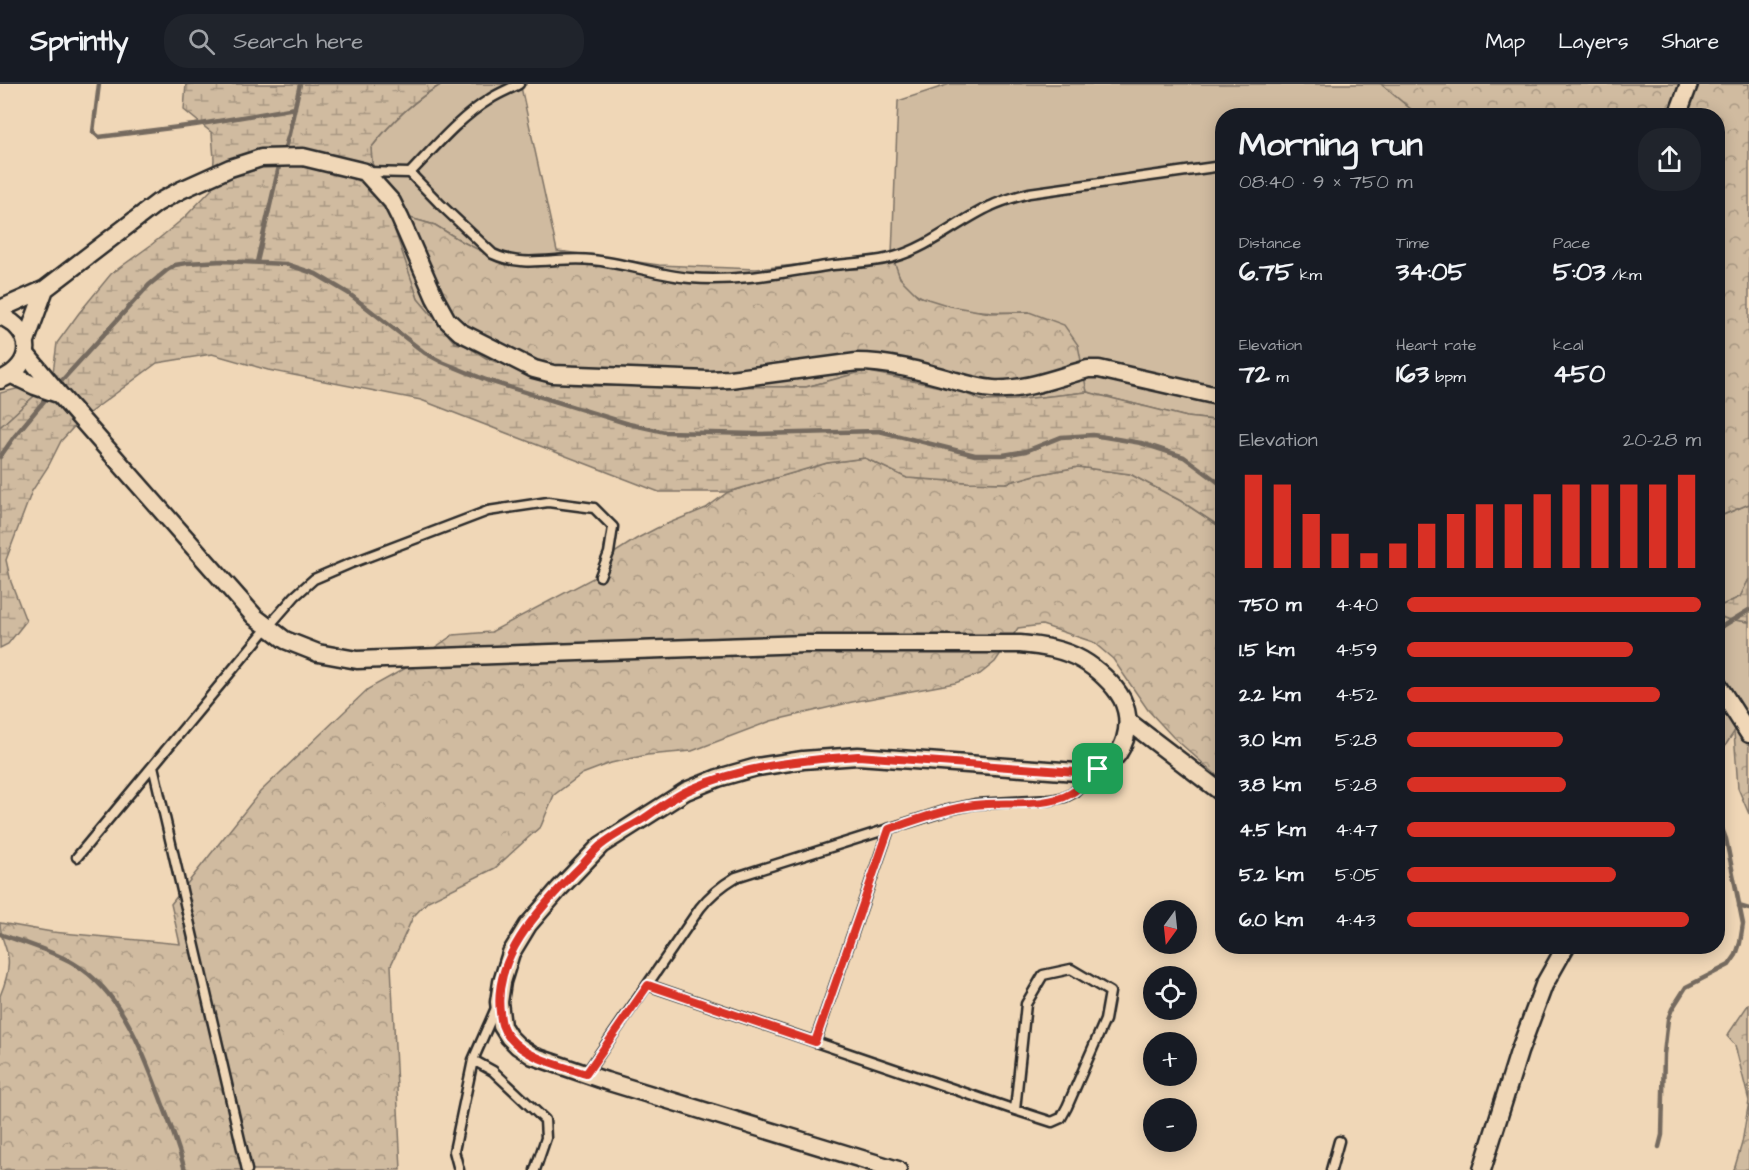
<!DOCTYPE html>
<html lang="en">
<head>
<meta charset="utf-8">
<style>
	body { margin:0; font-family:"Architects Daughter",sans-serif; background:#20242c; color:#f1f3f6; height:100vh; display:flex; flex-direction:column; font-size:22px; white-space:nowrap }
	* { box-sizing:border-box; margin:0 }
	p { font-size:20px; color:#9ea1a6 }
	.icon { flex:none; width:33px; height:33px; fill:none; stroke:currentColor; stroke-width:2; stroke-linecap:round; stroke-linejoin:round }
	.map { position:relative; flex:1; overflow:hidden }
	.side { position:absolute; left:1215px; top:24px; width:510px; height:846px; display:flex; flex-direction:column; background:#171b24; border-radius:24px; box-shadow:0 3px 15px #0003 }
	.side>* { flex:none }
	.needle { width:39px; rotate:195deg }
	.buttons { position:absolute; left:1143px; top:816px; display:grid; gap:12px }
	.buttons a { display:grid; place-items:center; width:54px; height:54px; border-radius:50%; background:#171b24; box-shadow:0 3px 15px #0003; font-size:30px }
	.pin { position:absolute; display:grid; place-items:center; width:51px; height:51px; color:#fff; margin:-26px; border-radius:12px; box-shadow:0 3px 9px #0006 }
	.round { display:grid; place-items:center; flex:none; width:63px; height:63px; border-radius:24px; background:#20242c }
	.summary { display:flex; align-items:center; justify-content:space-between; height:102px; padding:0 24px }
	h1 { font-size:33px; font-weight:700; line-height:45px }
	.figures { display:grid; grid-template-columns:repeat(3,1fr); gap:9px; height:102px; padding:6px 24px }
	.figures div { display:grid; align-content:center }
	.figures b { font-size:26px; font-weight:700 }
	.figures small { font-size:16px; font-weight:400 }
	.figures p { font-size:16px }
	.chart { height:168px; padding:12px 24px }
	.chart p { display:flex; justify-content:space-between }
	.chart svg { width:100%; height:108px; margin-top:6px; stroke:#d93025; stroke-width:6 }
	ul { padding:0 24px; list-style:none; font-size:20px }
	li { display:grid; grid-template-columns:96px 72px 1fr; align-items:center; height:45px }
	li i { height:15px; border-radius:8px; background:#d93025 }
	header { display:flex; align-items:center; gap:36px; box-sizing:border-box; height:84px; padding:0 30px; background:#171b24; border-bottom:2px solid #363941 }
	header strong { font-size:28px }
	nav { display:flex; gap:33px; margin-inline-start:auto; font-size:21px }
	.search { width:420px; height:54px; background:#20242c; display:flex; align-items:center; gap:15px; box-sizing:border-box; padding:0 21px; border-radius:24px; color:#9ea1a6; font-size:22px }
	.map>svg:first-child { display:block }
	.grass { fill:#d0bba0; stroke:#7e7366; stroke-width:1.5 }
	.forest { fill:url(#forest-crowns); stroke:#7e7366; stroke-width:1.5 }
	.wetland { fill:url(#wetland-marsh); stroke:#7e7366; stroke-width:1.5 }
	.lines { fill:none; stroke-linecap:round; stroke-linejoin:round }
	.stream { stroke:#746b5f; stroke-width:4.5 }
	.service-casing { stroke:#2b2b2b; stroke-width:13 }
	.minor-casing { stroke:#2b2b2b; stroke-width:21 }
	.service { stroke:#f0d7b7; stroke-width:8 }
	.minor { stroke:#f0d7b7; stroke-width:16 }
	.route-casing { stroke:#fff; stroke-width:12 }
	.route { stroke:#d93025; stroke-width:8 }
</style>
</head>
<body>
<header>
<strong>Sprintly</strong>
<div class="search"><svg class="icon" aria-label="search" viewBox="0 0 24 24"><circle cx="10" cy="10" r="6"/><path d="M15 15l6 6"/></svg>Search here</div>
<nav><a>Map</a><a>Layers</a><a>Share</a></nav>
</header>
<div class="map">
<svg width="1749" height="1086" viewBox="0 0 1749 1086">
	<defs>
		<pattern id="forest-crowns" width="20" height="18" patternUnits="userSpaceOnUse" patternTransform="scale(1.5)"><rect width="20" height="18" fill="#d0bba0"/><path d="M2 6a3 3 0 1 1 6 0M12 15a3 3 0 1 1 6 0" fill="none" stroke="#a99883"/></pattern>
		<pattern id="wetland-marsh" width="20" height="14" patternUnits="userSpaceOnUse" patternTransform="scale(1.5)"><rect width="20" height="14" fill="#d0bba0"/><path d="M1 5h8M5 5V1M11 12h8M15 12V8" fill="none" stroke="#a99883"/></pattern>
	</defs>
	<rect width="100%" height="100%" fill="#f0d7b7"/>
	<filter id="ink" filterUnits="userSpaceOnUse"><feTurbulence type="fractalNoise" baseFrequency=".0167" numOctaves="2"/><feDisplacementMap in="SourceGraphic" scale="12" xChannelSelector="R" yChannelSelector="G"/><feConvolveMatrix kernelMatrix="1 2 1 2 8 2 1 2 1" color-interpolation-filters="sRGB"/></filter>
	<g filter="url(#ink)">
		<!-- grass -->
		<path class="grass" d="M442,0h85l-6,3 36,164 9,1 -45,13 -28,-8 -30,-15 -28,-17 -25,-7 -16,12 -22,-67 -1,-15c20,-26 43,-48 71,-64z
			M950,0h431l37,31 -196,1v305l-35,-4 -100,-25 -6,-25 -52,-55c-36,1 -110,0 -129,-35 -4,-7 -6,-15 -8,-22l6,-154z
			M1749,420v75l-9,18 -22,10v-90z
			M1718,532l9,3 22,3v94l-15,16 -16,25z"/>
		<!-- forest -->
		<path class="forest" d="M1381,0h368v420l-31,13v-401l-300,-1z
			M410,134l25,7 28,17 30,15 28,8 45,-13 93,13 97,4 136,-14 8,23 18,18 32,10 40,7 39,-1 35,13 14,20 9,47 -73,8 -31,1 -24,-10 -94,-20 -59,16 -219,-1 -61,-14 -13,-9 -17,-1 -10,-4 -21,-13 -10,-2 -37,-44 -24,-69z
			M52,296l-52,47v-34z
			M865,374l42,20 60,4 39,1 29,-8 43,-8 52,7 51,27 41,27v252l-49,-43 -25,-27 -35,-51 -20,-17 -51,-17 -24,3 -23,34 -15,12 -25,9 -103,19 -81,19 -79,30 -45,4 -36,8 -29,11 -28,21 -13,31 -46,42 -67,33 -15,16 -22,48 10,205h-401v-174c5,-12 10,-26 8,-39 -2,-12 -8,-20 -8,-34l52,9 128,12 -9,-40 89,-112 108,-103 36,-20 49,-34 38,-3 106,-56 14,-21 25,-16 21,-11 49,-20 22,-16 99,-29z
			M1749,632v98l-11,-26 -4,-56z
			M1748,921h1v165h-15l8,-27 7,-42 -14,-56 -8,-9z"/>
		<!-- wetland -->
		<path class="wetland" d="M186,0h256c-28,16 -51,38 -71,64l1,15 46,136 37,44 10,2 21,13 10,4 17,1 13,9 61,14 219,1 59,-16 94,20 24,10 31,-1 73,-8 100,25 35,4v107l-41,-27 -51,-27 -52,-7 -43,8 -29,8 -39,-1 -60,-4 -42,-20 -38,5 -99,29h-69l-238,-92 -153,-30 -56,-16 -55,9 -76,56 -20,22 -12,24 -17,26 -26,69 5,22 15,39 -18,23 -8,4v-221l52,-47 5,-37 22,-30 32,-39 40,-29 33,-27 28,-29 2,-30 -2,-26 -28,-23z
			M1749,495v43l-22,-3 -9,-3v-9l22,-10z"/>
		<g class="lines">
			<!-- stream -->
			<path class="stream" d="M99,0l-6,48 6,5 96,-12 100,-17
				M283,70l6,-20 11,-50
				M257,178l23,-100
				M56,303l93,-102 17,-14 9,-6 12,-2 36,-2 63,3 30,10 32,19 77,60 17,9 44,18 143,44 36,8 92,2 122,-3 96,24h28l23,-4 35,-14 32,-2 48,8 43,14 38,28
				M0,373l14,-20 35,-42
				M1718,545l31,-19
				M1739,822l10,3
				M0,850c24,9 50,16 73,29 48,28 70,88 88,137 9,23 17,46 24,70
				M1659,1063l3,-12 2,-81 4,-35 4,-10 14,-22 43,-22 7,-10 4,-12 3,-19 -17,-85 -8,-21"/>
			<defs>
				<path id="service" d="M365,88l45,1 31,32 52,49c32,15 65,2 99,6 33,3 65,15 98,18 46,4 91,-5 136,-12 22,-3 47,-3 68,-9 36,-10 64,-36 97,-51 12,-6 25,-9 38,-13l193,-27
					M410,89c25,-26 49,-55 80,-74 9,-6 20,-10 29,-15
					M153,682l94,404
					M77,773l191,-230 27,-31 19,-17 35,-15 139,-53 60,-9 46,6 19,19 -4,26 -9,23
					M648,901l367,125 37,12 9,-4 6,-11 38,-87 5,-28 -39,-23 -28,6 -17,29 -11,106
					M815,958l74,-213
					M473,976l20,11 52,49 1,18 -11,32
					M586,990l114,-166c10,-13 21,-22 36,-31l212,-67 27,-6 76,-4 14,-3 8,-4 22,-21
					M459,1086l-5,-19 19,-91 23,-52
					M1331,1086l8,-29"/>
				<path id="minor" d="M1677,32l12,-32
					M0,225l45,-20 112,-86 24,-13 49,-22 31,-10 42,-1 62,15 27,30 8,16 35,80 12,22 13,12 74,37 19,5 155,6 22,-1 127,-17c33,0 63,9 95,18 14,4 27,8 41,9 32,2 65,-12 95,-20h11l123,28
					M0,232c35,14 35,50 0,64
					M26,257l19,-52
					M26,270l33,40 196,223 30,23 33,13 39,7 448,-16h215c22,2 43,5 62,16 14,8 32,24 40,39 12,25 4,59 -24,70 -6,2 -15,2 -22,3l-218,-16 -55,4 -46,7 -39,11 -32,13 -85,54 -42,44 -31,36 -17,28 -9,29 -3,20 3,24 7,11 9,9 15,10 73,25 292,89
					M12,291l23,11 23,8
					M1718,601l31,49
					M1128,637l94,72
					M1482,1086l37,-118 25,-67 22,-39"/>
			</defs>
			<!-- service casing -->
			<use href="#service" class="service-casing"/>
			<!-- minor casing -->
			<use href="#minor" class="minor-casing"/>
			<!-- service -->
			<use href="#service" class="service"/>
			<!-- minor -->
			<use href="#minor" class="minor"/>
		</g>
	</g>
	<g class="lines" filter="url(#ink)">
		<defs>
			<path id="route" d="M858,672l218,16 22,-3c-9,8 -17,19 -28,25 -23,14 -69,7 -96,11 -29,4 -57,15 -85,24l-74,213 -167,-57 -62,89c-26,-9 -59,-15 -77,-37 -7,-8 -8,-15 -9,-25 -7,-56 40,-103 75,-140 9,-8 16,-18 25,-26 13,-11 29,-18 43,-27 15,-10 30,-22 46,-29 54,-24 110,-30 169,-34z"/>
		</defs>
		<!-- route casing -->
		<use href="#route" class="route-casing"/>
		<!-- route -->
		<use href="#route" class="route"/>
	</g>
</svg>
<div class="buttons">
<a><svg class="needle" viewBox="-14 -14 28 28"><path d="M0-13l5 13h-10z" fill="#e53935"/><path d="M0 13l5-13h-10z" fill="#9ea1a6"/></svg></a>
<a><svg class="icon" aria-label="locate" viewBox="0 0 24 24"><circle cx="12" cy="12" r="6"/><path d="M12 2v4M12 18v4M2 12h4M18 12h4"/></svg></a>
<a>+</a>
<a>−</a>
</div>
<div class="pin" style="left:1098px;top:685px;background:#1e9e55"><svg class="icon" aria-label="arrive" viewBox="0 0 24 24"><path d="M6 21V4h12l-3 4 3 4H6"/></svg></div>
<section class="side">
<div class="summary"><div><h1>Morning run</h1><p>08:40 · 9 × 750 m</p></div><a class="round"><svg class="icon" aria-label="share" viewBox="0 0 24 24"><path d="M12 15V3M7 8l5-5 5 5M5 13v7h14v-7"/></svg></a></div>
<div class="figures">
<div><p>Distance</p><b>6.75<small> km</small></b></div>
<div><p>Time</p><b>34:05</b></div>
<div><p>Pace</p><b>5:03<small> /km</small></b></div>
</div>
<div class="figures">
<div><p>Elevation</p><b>72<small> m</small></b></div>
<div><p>Heart rate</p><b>163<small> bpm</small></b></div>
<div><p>kcal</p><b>450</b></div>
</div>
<div class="chart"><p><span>Elevation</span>20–28 m</p>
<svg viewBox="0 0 160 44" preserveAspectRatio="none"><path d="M5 44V6M15 44V10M25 44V22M35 44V30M45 44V38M55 44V34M65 44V26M75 44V22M85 44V18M95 44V18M105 44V14M115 44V10M125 44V10M135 44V10M145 44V10M155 44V6"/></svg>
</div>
<ul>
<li><b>750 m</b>4:40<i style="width:100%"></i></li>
<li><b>1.5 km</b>4:59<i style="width:77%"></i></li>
<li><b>2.2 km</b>4:52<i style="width:86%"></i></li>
<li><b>3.0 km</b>5:28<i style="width:53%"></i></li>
<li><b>3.8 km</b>5:28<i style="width:54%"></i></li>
<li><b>4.5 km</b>4:47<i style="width:91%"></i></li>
<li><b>5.2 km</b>5:05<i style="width:71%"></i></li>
<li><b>6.0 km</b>4:43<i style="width:96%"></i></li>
</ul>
</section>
</div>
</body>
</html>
